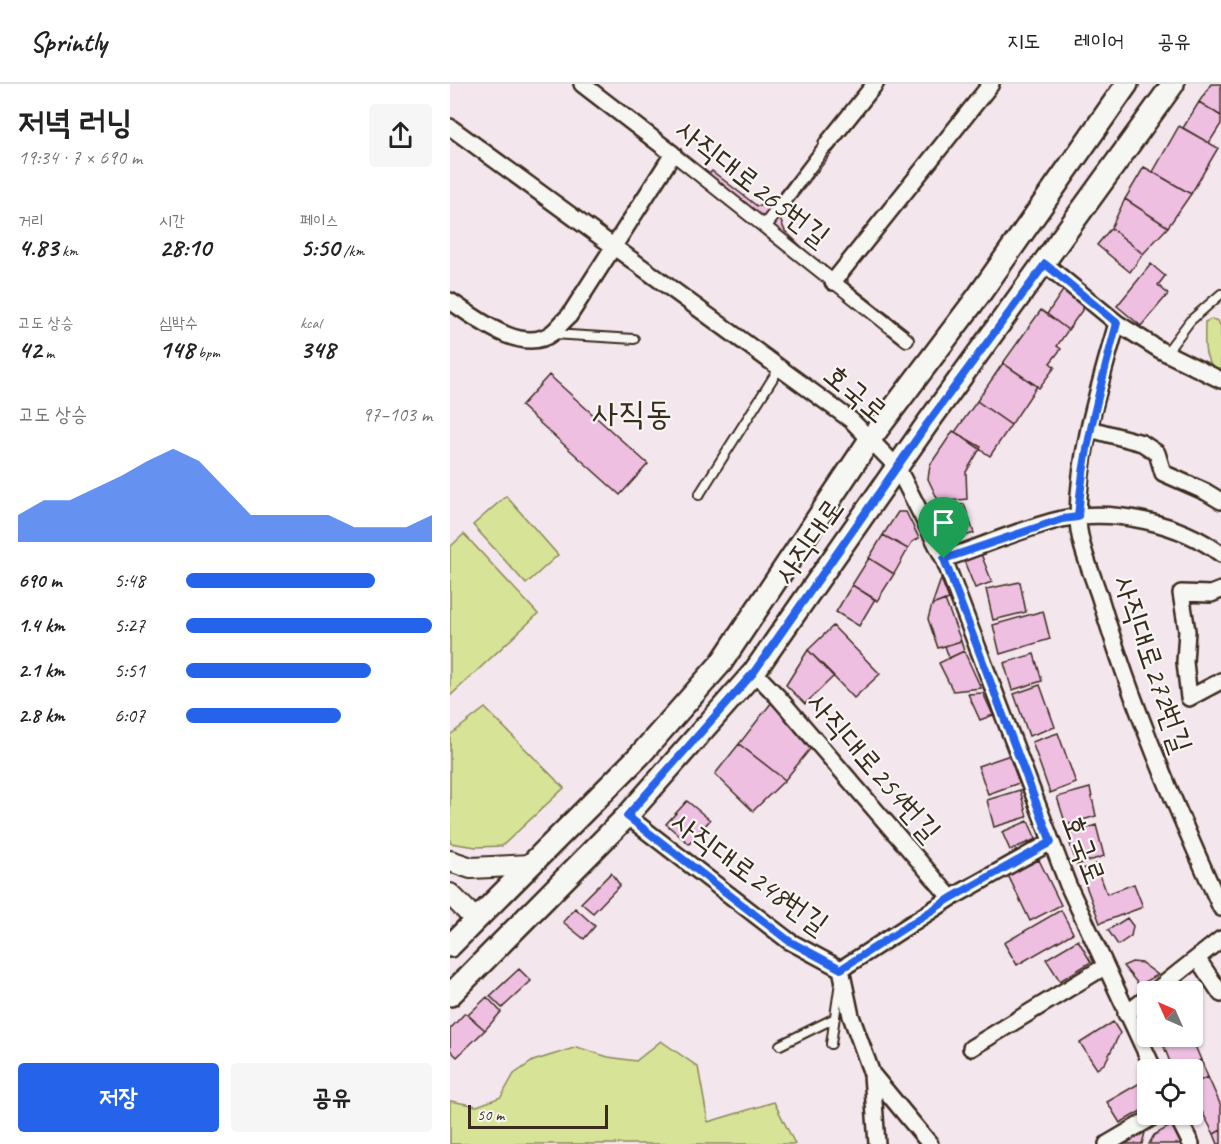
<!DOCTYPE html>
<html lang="ko">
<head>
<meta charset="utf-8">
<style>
	body { margin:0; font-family:Caveat,"Poor Story",sans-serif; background:#f6f6f6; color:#222; height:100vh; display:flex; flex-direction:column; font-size:22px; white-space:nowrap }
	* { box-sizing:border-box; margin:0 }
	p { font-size:20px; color:#767676 }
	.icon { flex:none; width:33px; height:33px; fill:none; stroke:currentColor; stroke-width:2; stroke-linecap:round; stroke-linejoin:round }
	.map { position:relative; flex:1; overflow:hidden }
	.sheet { display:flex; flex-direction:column; background:#fff; width:450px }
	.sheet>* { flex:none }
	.needle { width:39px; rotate:315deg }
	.buttons { position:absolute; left:687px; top:897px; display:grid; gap:12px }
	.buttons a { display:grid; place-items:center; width:66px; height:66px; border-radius:6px; background:#fff; box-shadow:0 2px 4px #0004; font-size:30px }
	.scale { position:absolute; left:18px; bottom:15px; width:140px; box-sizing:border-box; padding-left:6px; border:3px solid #3b2a1e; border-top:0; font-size:16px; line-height:21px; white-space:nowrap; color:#3b2a1e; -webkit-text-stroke:4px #f6f6f2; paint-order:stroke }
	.pin { position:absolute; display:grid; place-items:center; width:51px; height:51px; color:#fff; margin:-62px -26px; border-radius:50% 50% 50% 0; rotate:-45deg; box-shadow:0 0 6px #0007 }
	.pin .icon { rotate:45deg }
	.round { display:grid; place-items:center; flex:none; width:63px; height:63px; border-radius:6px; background:#f6f6f6 }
	.summary { display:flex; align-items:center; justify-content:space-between; height:102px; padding:0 18px }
	h1 { font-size:33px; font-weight:700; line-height:45px }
	.metrics { display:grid; grid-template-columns:repeat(3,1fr); gap:9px; height:102px; padding:6px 18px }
	.metrics div { display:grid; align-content:center }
	.metrics b { font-size:26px; font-weight:700 }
	.metrics small { font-size:16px; font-weight:400 }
	.metrics p { font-size:16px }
	.chart { height:168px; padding:12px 18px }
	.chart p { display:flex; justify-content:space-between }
	.chart svg { width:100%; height:108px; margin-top:6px; fill:#2563eb; opacity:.7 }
	.cta { display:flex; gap:12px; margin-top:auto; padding:12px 18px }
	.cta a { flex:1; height:69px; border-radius:6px; background:#2563eb; color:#fff; font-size:24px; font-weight:700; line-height:69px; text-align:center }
	.cta a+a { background:#f6f6f6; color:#222 }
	ul { padding:0 18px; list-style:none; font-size:20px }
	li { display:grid; grid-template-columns:96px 72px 1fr; align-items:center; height:45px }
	li i { height:15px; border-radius:8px; background:#2563eb }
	header { display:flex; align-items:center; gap:36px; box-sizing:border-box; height:84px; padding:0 30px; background:#fff; border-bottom:2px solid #e0e0e0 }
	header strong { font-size:28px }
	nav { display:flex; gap:33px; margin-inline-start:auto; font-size:21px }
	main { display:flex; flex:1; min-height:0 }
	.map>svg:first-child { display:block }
	.green { fill:#d7e497; stroke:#89875a; stroke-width:1.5 }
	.building { fill:#eebfe1; stroke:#3b2a1e; stroke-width:1.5 }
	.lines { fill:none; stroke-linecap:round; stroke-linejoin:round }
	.service-casing { stroke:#3b2a1e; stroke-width:12 }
	.pedestrian-casing { stroke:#3b2a1e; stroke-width:16 }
	.minor-casing { stroke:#3b2a1e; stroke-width:20 }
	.tertiary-casing { stroke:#3b2a1e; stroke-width:24 }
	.secondary-casing { stroke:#3b2a1e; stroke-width:26 }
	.service { stroke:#f6f6f2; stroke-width:8 }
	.pedestrian { stroke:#f6f6f2; stroke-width:12 }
	.minor { stroke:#f6f6f2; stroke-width:15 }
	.tertiary { stroke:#f6f6f2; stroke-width:20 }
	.secondary { stroke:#f6f6f2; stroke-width:21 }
	.route-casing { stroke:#fff; stroke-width:12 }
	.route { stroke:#2563eb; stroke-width:8 }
	.labels { text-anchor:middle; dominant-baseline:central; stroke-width:4.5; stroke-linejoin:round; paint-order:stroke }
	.street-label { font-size:30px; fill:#3b2a1e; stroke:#f6f6f2 }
	.quarter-label { font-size:33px; fill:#3b2a1e; stroke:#f6f6f2 }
</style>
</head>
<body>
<header>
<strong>Sprintly</strong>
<nav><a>지도</a><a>레이어</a><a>공유</a></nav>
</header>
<main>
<section class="sheet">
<div class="summary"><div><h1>저녁 러닝</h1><p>19:34 · 7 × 690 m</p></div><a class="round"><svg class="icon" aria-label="share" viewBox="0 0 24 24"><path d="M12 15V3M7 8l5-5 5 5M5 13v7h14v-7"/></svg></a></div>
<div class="metrics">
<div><p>거리</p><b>4.83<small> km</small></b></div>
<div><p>시간</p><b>28:10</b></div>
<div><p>페이스</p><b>5:50<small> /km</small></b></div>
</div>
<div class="metrics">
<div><p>고도 상승</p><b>42<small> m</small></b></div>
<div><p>심박수</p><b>148<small> bpm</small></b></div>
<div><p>kcal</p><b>348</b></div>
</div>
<div class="chart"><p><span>고도 상승</span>97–103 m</p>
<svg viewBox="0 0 160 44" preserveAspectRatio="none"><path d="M0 44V33L10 27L20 27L30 22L40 17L50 11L60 6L70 11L80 22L90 33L100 33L110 33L120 33L130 38L140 38L150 38L160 33V44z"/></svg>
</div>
<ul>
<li><b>690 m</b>5:48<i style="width:77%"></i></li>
<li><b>1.4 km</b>5:27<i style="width:100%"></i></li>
<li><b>2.1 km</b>5:51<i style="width:75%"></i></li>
<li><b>2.8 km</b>6:07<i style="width:63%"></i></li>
</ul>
<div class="cta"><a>저장</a><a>공유</a></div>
</section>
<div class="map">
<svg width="771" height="1060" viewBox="0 0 771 1060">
	<rect width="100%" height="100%" fill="#f4e6ed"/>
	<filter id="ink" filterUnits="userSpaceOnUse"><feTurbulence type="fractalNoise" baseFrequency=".0167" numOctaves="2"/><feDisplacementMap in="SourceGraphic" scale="12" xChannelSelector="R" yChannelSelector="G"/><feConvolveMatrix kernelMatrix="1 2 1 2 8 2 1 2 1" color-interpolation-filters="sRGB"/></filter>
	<g filter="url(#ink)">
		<!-- green -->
		<path class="green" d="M761,235l7,2 3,6v46c-20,-11 -16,-30 -16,-51z
			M56,412l52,59 -32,29 -53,-59z
			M14,450l74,80 -88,82v-149z
			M35,624l79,80 -62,58 -26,1 -26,-4v-108z
			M211,957l37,26 10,55 66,-20 21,42h-345v-43l27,5 24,-9 13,-23 19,-13 44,-14 31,10 28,4z"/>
		<!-- building -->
		<path class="building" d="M414,0h22l-106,135 5,12 40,38 8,1 6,-6 8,7 1,12 60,47 -8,12 -223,-176 7,-9 22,20 6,-6 45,35h13z
			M761,0h10v32l-22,-14z
			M749,18l22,14v8l-12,19 -26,-15z
			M729,42l39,22 -27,46 -38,-22z
			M694,83l47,27 -23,33 -43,-28z
			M675,115l43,28 -25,27 -32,-26z
			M661,144l32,26 -13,18 -33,-27z
			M701,180l14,12 -7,9 10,9 -27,32 -24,-20z
			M616,202l22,16 -20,28 -21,-16z
			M591,226l27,20 -11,16 4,3 -11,14 5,4 -16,21 -36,-25z
			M553,279l34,23 -26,39 -34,-24z
			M99,291l99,89 -28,31 -99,-89z
			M527,317l34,24 -21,31 -35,-24z
			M503,347l28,16 -15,25 1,27 -28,3 -11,-23 2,-14z
			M514,420l10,29 -23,8 -10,-29z
			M448,428h8l13,26 -7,4 -4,7 -25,-14z
			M433,451l25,14 -14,25 -25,-16z
			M531,470l11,28 -17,6 -11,-27z
			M419,474l25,16 -17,27 -25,-16z
			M491,495l8,20 -17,6z
			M570,498l6,30 -33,8 -7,-31z
			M402,501l23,14 -16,27 -23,-14z
			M495,516l16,41 -23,7 -10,-29 4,-14z
			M593,527l7,28 -50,15 -7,-29z
			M383,542l47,48 -26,24 -46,-48z
			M511,557l3,10 -15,7 -4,-12z
			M358,566l26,26 -29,28 -19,-19z
			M514,567l17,37 -28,3 -14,-28z
			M584,570l8,27 -30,9 -8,-27z
			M590,601l15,42 -26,9 -15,-42z
			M533,609l10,22 -13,5 -12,-26z
			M322,618l38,47 -25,31 -46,-36z
			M608,649l18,50 -26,10 -18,-51z
			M289,660l46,36 -32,31 -38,-37z
			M560,671l9,28 -31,11 -10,-28z
			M640,704l6,28 -30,9 -9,-28z
			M570,706l7,27 -33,10 -7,-27z
			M237,717l23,19 -21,24 -23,-20z
			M578,737l8,18 -26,11 -8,-18z
			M646,741l8,31 -27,9 -10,-30z
			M589,776l22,45 -31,16 -22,-46z
			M646,780l11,30 27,-10 9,23 -43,16 -20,-53z
			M161,789l9,12 -27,28 -12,-10z
			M125,824l20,18 -11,13 -21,-17z
			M611,826l12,23 -56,32 -13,-22z
			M677,834l6,8 -2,10 -13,9 -10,-15z
			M628,856l13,22 -31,19 -14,-22z
			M682,878l10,1 16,12 -19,10 -16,-19z
			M69,885l12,12 -29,27 -12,-12z
			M37,913l14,15 -16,18 -17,-15z
			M15,929l20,17 -28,27 -7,-7v-21z
			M663,938l7,11 -15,30 -8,6 -17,-26z
			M725,952h16l10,24 -20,8 -9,-1 -11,-28z
			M751,976l7,17 -16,7v-14l-11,-2z
			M758,993l13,29v24l-7,4 -22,-41v-9z
			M695,996l3,4v23l-28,16 -13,-21z
			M724,1040l10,20h-35l5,-9z
			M697,1041l-5,19h-28z
			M771,1046v14h-3l-4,-10z"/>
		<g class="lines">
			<defs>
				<path id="service" d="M103,250l81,5
					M716,269l24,-32 31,-27
					M249,411l81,-128
					M381,960l9,-62
					M330,961l55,-27"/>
				<path id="pedestrian" d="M223,70l234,186
					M315,142l62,-82"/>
				<path id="minor" d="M0,43l401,293 46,47 47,92 124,326 86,185
					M377,60l48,-60
					M595,180l72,59c-17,62 -38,126 -39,192 -1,26 14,58 22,83 32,107 75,208 121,310
					M383,198l158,-198
					M0,217c25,16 72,55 102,32 6,-5 11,-12 17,-17l104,-162 -91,-70
					M667,239l43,27 61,30
					M640,345l52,14 15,10 6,20 43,19 15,9
					M494,475c39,-13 79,-31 118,-40 51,-11 118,4 159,35
					M771,506l-10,4 -30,-1 6,38 -2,31 4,36 32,-17
					M304,588l24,25 173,201
					M177,732l162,125 52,28
					M747,874l24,36
					M391,885l110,-71 100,-56
					M391,885l10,47 21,58 5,70
					M704,908l67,-53
					M676,930l22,-17
					M521,964l133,-81
					M422,990l58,70
					M726,1030l15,30
					M657,1060l51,-30"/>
				<path id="tertiary" d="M0,777l21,7 59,-3
					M0,810l26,26"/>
				<path id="secondary" d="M0,862l190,-191 81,-92 150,-225 108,-143 148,-211
					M0,911l177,-179 127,-144 173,-248 246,-340"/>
			</defs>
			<!-- service casing -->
			<use href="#service" class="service-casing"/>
			<!-- pedestrian casing -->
			<use href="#pedestrian" class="pedestrian-casing"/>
			<!-- minor casing -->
			<use href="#minor" class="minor-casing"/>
			<!-- tertiary casing -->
			<use href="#tertiary" class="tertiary-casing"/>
			<!-- secondary casing -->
			<use href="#secondary" class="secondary-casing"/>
			<!-- service -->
			<use href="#service" class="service"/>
			<!-- pedestrian -->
			<use href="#pedestrian" class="pedestrian"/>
			<!-- minor -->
			<use href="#minor" class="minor"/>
			<!-- tertiary -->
			<use href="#tertiary" class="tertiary"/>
			<!-- secondary -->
			<use href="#secondary" class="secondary"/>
		</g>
	</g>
	<g class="lines" filter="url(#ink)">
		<defs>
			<path id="route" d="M595,180l72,59c-17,64 -34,127 -39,194l-16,2 -118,40 107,283 -100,56 -110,71 -52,-28 -162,-125 127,-144 173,-248z"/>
		</defs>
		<!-- route casing -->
		<use href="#route" class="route-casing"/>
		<!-- route -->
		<use href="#route" class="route"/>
	</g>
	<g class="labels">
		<!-- street labels -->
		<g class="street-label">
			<text transform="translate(303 99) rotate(38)">사직대로265번길</text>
			<text transform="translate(406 309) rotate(40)">호국로</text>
			<text transform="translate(359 457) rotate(-55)">사직대로</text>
			<text transform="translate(703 580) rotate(71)">사직대로272번길</text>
			<text transform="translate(424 683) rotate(49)">사직대로254번길</text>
			<text transform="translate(634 765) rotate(69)">호국로</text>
			<text transform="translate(300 789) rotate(36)">사직대로248번길</text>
		</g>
		<!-- quarter labels -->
		<g class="quarter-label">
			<text x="182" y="329">사직동</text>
		</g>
	</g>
</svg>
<div class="buttons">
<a><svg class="needle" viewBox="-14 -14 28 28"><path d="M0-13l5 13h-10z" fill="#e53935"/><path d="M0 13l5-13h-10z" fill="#767676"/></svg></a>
<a><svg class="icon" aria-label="locate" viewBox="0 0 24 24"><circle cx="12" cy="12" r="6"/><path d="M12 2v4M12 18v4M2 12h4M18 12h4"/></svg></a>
</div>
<div class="scale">50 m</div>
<div class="pin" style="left:494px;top:475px;background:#1e9e55"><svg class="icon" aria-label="arrive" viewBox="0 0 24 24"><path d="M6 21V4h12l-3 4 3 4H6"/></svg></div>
</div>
</main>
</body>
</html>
